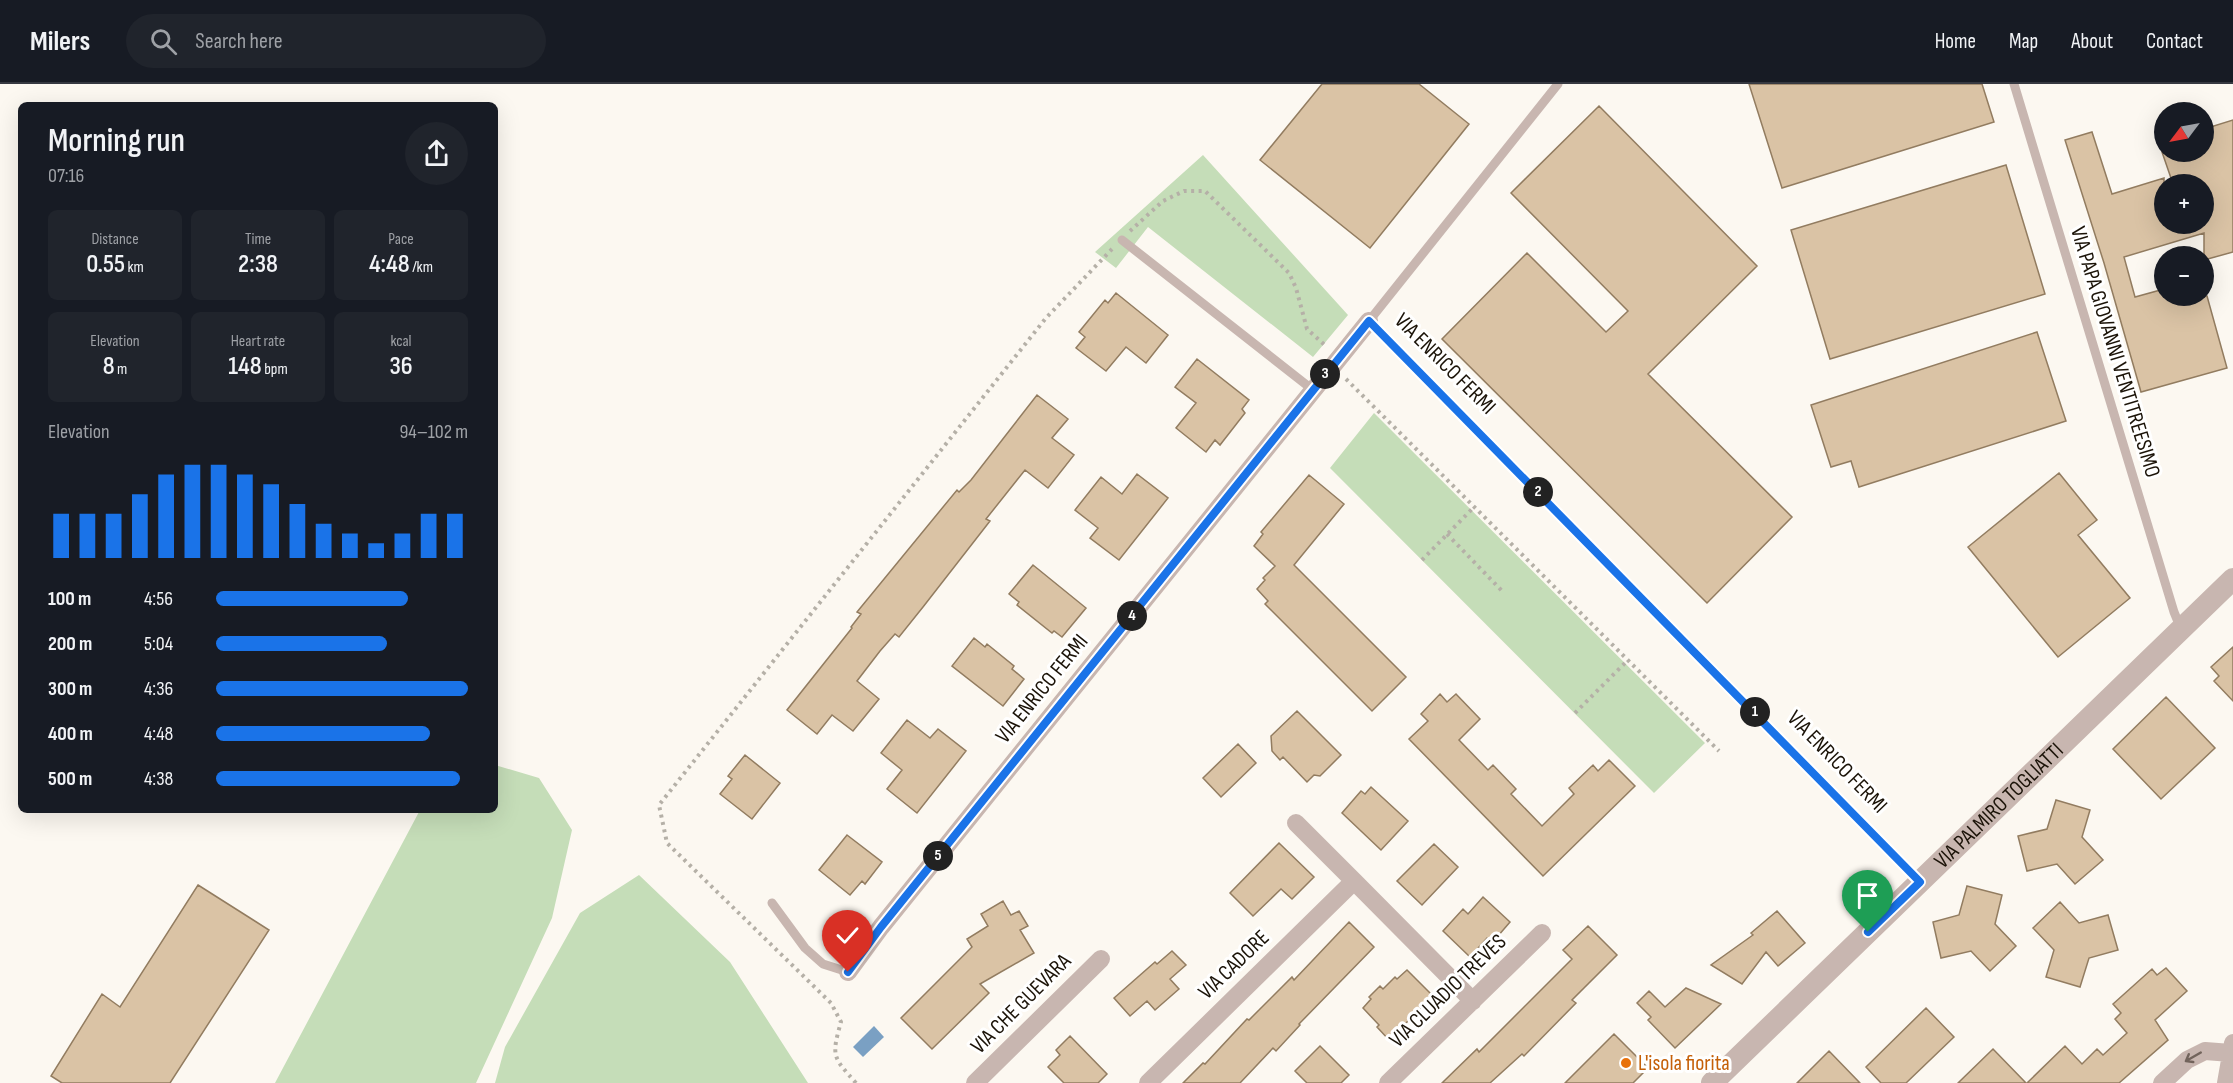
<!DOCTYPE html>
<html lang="en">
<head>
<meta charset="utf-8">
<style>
	body { margin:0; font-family:"Sofia Sans Condensed",sans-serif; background:#20242c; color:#f1f3f6; height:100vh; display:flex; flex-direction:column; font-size:22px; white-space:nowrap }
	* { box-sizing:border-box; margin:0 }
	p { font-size:20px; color:#9ea1a6 }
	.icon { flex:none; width:33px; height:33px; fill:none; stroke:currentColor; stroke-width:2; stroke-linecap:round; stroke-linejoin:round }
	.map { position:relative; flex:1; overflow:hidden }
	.drawer { position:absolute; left:18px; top:18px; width:480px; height:711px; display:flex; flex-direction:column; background:#171b24; border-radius:9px; box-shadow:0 6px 24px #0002 }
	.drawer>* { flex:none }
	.needle { width:39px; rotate:238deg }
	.fabs { position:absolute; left:2154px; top:18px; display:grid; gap:12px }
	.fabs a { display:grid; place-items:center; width:60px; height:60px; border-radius:50%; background:#171b24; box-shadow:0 6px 24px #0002; font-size:30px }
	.pin { position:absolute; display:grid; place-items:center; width:51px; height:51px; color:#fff; margin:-62px -26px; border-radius:50% 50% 50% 0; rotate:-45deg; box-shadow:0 0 6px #0007 }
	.pin .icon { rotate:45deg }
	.km { position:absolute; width:30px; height:30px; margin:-15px; border-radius:50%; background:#222; color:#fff; font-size:16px; line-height:30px; text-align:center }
	.round { display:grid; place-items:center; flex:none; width:63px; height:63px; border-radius:32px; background:#20242c }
	.head { display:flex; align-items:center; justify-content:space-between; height:102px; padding:0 30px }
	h1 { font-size:33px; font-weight:600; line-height:45px }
	.metrics { display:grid; grid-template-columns:repeat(3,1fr); gap:9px; height:102px; padding:6px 30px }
	.metrics div { display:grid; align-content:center; border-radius:9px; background:#20242c; text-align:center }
	.metrics b { font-size:26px; font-weight:600 }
	.metrics small { font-size:16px; font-weight:400 }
	.metrics p { font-size:16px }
	.chart { height:168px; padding:12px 30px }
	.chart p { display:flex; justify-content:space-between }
	.chart svg { width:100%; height:108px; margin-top:6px; stroke:#1a73e8; stroke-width:6 }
	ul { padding:0 30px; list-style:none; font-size:20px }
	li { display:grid; grid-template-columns:96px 72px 1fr; align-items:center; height:45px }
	li i { height:15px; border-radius:8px; background:#1a73e8 }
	header { display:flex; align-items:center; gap:36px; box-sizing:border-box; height:84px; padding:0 30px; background:#171b24; border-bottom:2px solid #363941 }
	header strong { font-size:28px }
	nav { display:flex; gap:33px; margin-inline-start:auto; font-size:21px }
	.search { width:420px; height:54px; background:#20242c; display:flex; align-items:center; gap:15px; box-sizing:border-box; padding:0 21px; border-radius:33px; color:#9ea1a6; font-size:22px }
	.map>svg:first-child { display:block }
	.green { fill:#c5ddb8 }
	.water { fill:#7aa0c3 }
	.building { fill:#dac3a5; stroke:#927c60; stroke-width:1.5 }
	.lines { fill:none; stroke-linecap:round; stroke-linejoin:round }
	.path { stroke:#b5b0a7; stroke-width:4; stroke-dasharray:3 4.5; stroke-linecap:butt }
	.service { stroke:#c8b6b0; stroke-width:9 }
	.minor { stroke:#c8b6b0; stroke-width:18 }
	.tertiary { stroke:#c8b6b0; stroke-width:22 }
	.oneway { stroke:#72645c }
	.route-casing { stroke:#fff; stroke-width:12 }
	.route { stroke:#1a73e8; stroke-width:8 }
	.food-dot { fill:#e8710a; stroke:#fff; stroke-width:2 }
	.labels { text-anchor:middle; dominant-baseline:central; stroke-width:6; stroke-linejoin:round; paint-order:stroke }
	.street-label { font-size:22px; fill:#1b1308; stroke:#fff }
	.food-label { font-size:22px; fill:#c56008; stroke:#fff; text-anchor:start }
</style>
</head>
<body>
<header>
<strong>Milers</strong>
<div class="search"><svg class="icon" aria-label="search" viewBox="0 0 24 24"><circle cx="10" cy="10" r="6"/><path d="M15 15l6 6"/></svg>Search here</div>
<nav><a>Home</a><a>Map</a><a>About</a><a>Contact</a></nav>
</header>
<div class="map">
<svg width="2233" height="999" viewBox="0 0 2233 999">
	<rect width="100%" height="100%" fill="#fcf8f1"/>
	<!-- green -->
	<path class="green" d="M1203,71l145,160 -35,42 -165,-130 -32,41 -21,-16z
		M1374,329l331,330 -51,50 -324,-325z
		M495,681l44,13 33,52 -20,88 -76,165h-201l145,-273h75z
		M639,791l91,87 78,121h-313l10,-36 75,-134z"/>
	<!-- water -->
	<path class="water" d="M874,942l10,11 -21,20 -10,-10z"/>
	<!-- building -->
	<path class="building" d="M1322,0h97l50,40 -99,124 -110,-88z
		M1749,0h233l12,38 -212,66z
		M1599,22l158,160 -109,108 144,143 -85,86 -265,-264 85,-86 79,79 22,-21 -117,-118z
		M2233,36v132l-29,8v-27l-80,24 11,40 29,-8v7h43l20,72 -86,24 -37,-129 -39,-123 27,-8 20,62 52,-16v46h40v-40h-31l-11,-32h42v-23z
		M2006,81l39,129 -215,65 -39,-129z
		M1116,209l52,42 -22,28 -20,-16 -20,24 -30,-23 9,-11 -6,-5 26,-32 3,3z
		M2037,248l29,89 -207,66 -8,-26 -20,6 -20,-62z
		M1197,275l52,41 -7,9 3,4 -25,32 -5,-5 -9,12 -30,-24 20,-25 -21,-16z
		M1037,311l31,24 -16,19 22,17 -26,33 -23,-18 -39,49 4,2 -67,86 -24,30 -4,-3 -15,17 -23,30 22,18 -26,32 -21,-16 -15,19 -30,-24 65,-82 -1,-1 10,-13 -4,-2 100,-122 2,2 12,-12z
		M2059,389l38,47 -19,15 52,63 -72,59 -90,-110z
		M1137,390l31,24 -49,62 -29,-22 8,-10 -23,-18 26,-33 21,17z
		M1309,391l35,29 -50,61 112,112 -34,34 -107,-107 3,-3 -11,-12 8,-9 -2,-2 12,-12 -21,-20 9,-12 -2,-2z
		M1033,481l53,43 -24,29 -8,-6 -2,2 -35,-28 2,-3 -10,-8z
		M974,554l11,9 2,-3 27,22 -2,3 12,10 -21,27 -51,-40z
		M2233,563v54l-19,-20 5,-5 -8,-9z
		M1440,610l7,8 9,-8 24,25 -21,21 29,30 5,-5 23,24 -5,5 31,32 32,-32 -5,-6 24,-23 5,6 11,-11 26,26 -92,90 -134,-137 19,-18 -7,-7z
		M2166,613l49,51 -54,51 -48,-50z
		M1297,627l44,44 -21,21 -6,-1 -7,7 -24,-25 -3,3 -8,-9 -1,-15z
		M907,636l23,18 8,-9 28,22 -49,62 -30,-24 15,-19 -21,-17z
		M1238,660l18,19 -35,34 -18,-19z
		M745,671l35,28 -28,36 -32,-25 12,-15 -4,-3z
		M1371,703l37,34 -27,29 -39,-37 19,-22 4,3z
		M2056,716l34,10 -8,27 21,23 -28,24 -18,-20 -30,7 -9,-35 29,-7z
		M847,751l35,27 -17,22 -3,-3 -12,14 -31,-25z
		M1279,759l35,34 -22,22 -11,-10 -28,27 -23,-23z
		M1434,760l24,23 -36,38 -25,-24z
		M198,801l71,45 -99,153h-108l-11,-7 51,-82 18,13z
		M1967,802l35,9 -7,29 21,22 -26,25 -19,-20 -30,7 -8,-36 26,-7z
		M1483,813l27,25 -18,21 -5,-5 -17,19 -27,-26 20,-22 5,5z
		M1003,817l8,14 8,-4 9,15 -8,4 14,23 -54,31 9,9 -57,56 -31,-31 71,-71 -5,-8 21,-13 -7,-12z
		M2060,818l19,21 29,-8 10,35 -29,8 -9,29 -34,-10 8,-27 -21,-22z
		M1777,827l28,32 -27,23 -12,-14 -24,32 -31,-19 42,-30 -2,-2z
		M1349,838l25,25 -75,77 1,1 -24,26 -3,-3 -33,35h-57l20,-20 2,1 42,-45 2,1 43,-43 2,3z
		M1588,842l29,29 -45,45 4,3 -52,53 -2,-2 -32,29h-48l35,-34 2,3 93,-93 -9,-9z
		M1172,867l14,14 -16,14 9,10 -24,21 -8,-9 -17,15 -16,-18 41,-36 2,2z
		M2166,884l21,23 -32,29 13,20 -49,43h-92l38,-37 17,18 15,-15 6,6 24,-22 -12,-14 6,-6 -8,-9 39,-35 5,6z
		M1407,886l26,26 -44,44 -12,-13 2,-2 -16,-17 8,-9 -2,-2 11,-11 3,3 12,-12 2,2z
		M1686,904l35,16 -46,44 -27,-28 3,-3 -14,-14 12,-12 16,16z
		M1926,924l28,29 -48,46h-25l-15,-16z
		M1614,950l34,34 -15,15h-68z
		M1070,952l37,38 -9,9h-34l-16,-16 12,-12 -4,-5z
		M1320,962l29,29 -8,8h-34l-12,-12z
		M1993,965l33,34h-68z
		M1829,967l31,32h-63z"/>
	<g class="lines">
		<!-- path -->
		<path class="path" d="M1130,147l33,-30 21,-10h21l84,82 7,15 11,41 20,18
			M1346,295l373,372
			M1447,450l57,59
			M1422,476l52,-53
			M1575,629l53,-53
			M856,999c-23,-26 -25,-26 -15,-61l-10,-19 -164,-160 -8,-38 387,-487 66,-69"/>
		<!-- service -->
		<path class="service" d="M1558,0l-189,237 551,561
			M2014,0l160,528 7,17
			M1122,156l191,150
			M772,819l33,45 18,16 25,8"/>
		<!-- minor -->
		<path class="minor" d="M1296,739l58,58
			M848,888l33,-45 488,-606
			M975,999l126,-124
			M1148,999l206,-202 119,120
			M1388,999l154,-150
			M2162,999l25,-23 18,-9 26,2
			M2226,999l7,-40"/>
		<!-- tertiary -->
		<path class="tertiary" id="s1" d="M1712,999l521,-504"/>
	</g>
	<!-- one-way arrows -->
	<defs><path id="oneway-shaft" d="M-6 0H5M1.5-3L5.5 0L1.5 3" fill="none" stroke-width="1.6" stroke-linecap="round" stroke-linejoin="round" transform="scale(1.5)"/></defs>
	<use class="oneway" href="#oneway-shaft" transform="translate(2193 973) rotate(150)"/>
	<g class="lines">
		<defs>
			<path id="route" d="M848,888l33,-45 488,-606 551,561 -52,50"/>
		</defs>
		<!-- route casing -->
		<use href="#route" class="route-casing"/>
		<!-- route -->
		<use href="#route" class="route"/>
	</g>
	<!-- markers -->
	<circle class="food-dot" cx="1626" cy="979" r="6"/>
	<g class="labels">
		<!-- street labels -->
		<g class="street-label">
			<text transform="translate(2115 268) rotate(73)">VIA PAPA GIOVANNI VENTITREESIMO</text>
			<text transform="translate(1445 280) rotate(45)">VIA ENRICO FERMI</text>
			<text transform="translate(1042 605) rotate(-51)">VIA ENRICO FERMI</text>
			<text transform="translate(1837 678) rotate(46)">VIA ENRICO FERMI</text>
			<text stroke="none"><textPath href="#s1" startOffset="399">VIA PALMIRO TOGLIATTI</textPath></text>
			<text transform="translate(1234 881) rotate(-44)">VIA CADORE</text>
			<text transform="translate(1448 907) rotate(-44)">VIA CLUADIO TREVES</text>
			<text transform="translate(1021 920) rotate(-45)">VIA CHE GUEVARA</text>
		</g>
		<!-- food labels -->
		<g class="food-label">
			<text x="1638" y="979">L'isola fiorita</text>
		</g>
	</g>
</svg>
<div class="fabs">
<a><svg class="needle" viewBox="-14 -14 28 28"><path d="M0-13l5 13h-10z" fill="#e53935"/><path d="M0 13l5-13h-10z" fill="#9ea1a6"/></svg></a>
<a>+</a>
<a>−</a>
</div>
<div class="pin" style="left:1868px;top:848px;background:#1e9e55"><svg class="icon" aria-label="arrive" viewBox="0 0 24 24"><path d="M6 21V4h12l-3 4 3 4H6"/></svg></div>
<div class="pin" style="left:848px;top:888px;background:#d93025"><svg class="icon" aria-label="check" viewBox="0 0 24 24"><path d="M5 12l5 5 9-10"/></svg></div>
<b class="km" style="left:1755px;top:628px">1</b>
<b class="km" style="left:1538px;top:408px">2</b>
<b class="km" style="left:1325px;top:290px">3</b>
<b class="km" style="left:1132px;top:532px">4</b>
<b class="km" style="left:938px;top:772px">5</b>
<section class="drawer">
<div class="head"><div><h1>Morning run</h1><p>07:16</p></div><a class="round"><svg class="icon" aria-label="share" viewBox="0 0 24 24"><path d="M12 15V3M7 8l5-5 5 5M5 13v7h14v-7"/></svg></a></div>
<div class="metrics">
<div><p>Distance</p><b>0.55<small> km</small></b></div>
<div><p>Time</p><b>2:38</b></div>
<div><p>Pace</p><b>4:48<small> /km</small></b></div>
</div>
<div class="metrics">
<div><p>Elevation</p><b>8<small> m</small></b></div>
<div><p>Heart rate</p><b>148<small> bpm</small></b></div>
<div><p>kcal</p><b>36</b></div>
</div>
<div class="chart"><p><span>Elevation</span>94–102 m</p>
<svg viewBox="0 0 160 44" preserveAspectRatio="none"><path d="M5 44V26M15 44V26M25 44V26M35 44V18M45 44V10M55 44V6M65 44V6M75 44V10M85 44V14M95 44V22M105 44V30M115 44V34M125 44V38M135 44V34M145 44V26M155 44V26"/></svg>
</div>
<ul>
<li><b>100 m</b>4:56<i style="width:76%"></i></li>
<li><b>200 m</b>5:04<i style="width:68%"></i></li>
<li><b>300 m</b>4:36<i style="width:100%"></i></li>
<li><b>400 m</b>4:48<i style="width:85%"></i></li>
<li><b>500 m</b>4:38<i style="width:97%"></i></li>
</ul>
</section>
</div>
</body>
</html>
